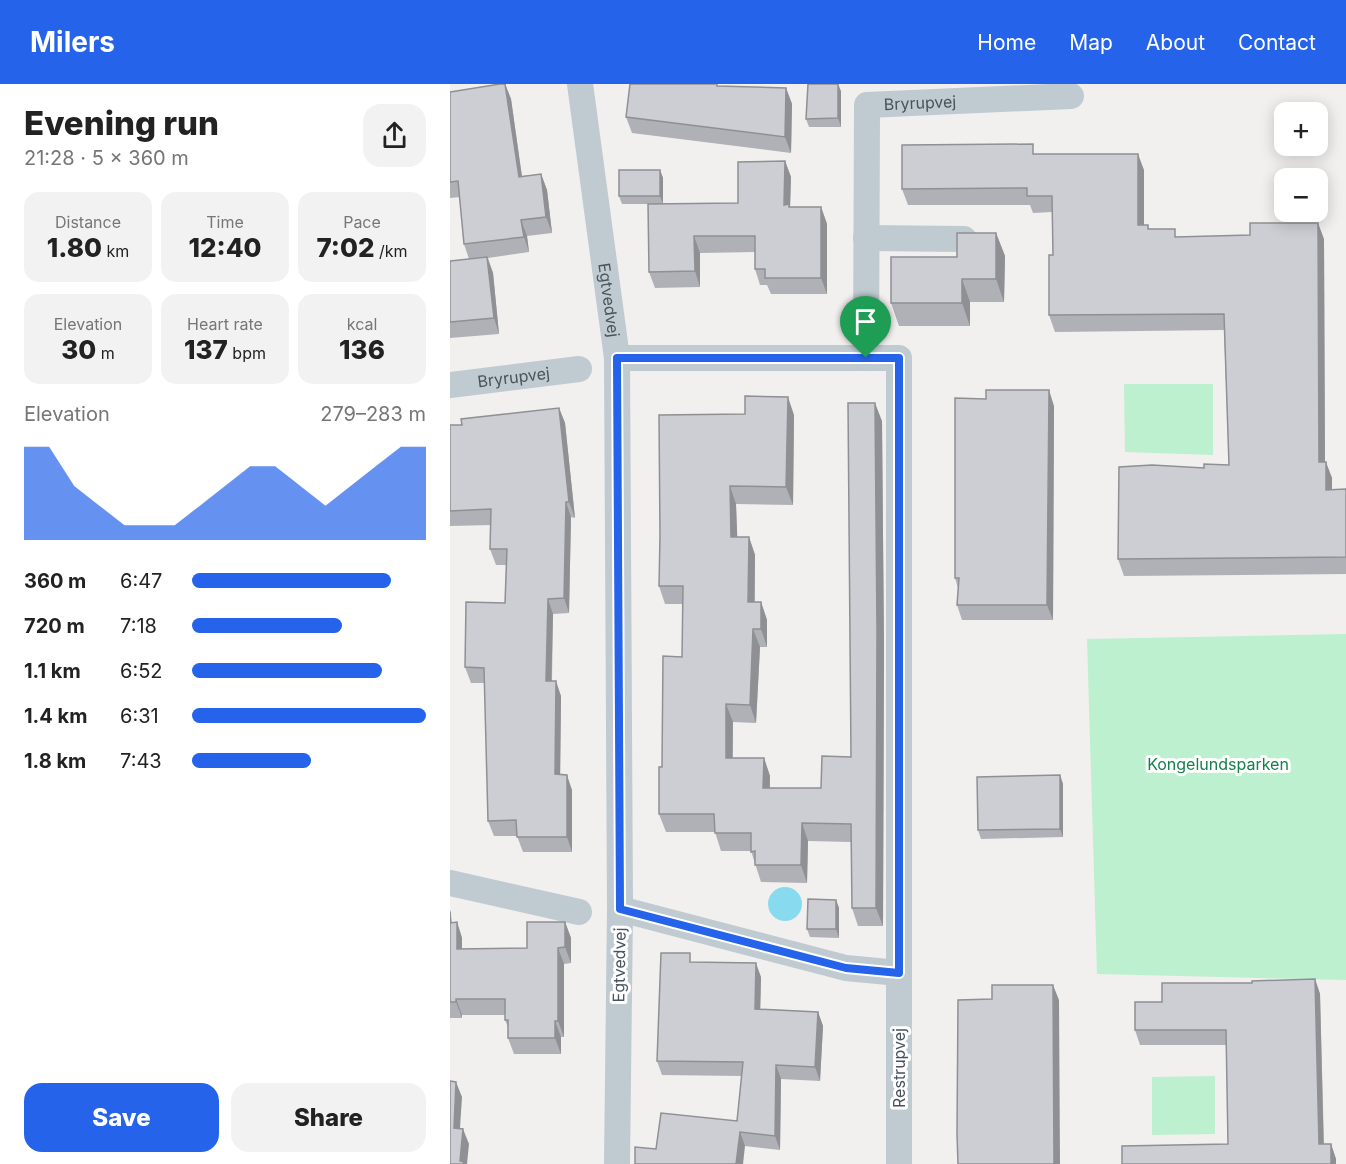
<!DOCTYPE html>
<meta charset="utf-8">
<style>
:root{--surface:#fff;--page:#f2f2f2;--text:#222;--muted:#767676;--accent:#2563eb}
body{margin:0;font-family:Inter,sans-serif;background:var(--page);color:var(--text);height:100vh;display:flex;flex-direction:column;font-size:22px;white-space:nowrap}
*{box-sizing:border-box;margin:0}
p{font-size:20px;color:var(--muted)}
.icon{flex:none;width:33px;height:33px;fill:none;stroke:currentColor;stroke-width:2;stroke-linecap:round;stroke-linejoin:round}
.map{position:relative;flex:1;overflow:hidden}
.panel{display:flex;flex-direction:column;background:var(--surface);width:450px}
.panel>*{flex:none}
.fabs{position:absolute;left:824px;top:18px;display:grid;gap:12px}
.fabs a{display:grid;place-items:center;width:54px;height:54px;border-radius:12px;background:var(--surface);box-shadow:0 3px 15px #0003;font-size:30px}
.pin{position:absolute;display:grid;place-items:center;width:51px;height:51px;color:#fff;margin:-62px -26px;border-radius:50% 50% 50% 0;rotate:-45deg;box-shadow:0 0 6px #0007}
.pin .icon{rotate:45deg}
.round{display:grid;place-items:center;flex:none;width:63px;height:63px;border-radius:18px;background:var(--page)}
.head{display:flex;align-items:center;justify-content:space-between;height:102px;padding:0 24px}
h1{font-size:33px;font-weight:800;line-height:45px}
.stats{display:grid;grid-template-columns:repeat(3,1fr);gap:9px;height:102px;padding:6px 24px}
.stats div{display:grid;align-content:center;border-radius:15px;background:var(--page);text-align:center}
.stats b{font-size:26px;font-weight:800}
.stats small{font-size:16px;font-weight:400}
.stats p{font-size:16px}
.chart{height:168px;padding:12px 24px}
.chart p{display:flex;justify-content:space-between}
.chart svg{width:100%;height:108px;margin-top:6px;fill:var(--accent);opacity:.7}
.action{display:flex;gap:12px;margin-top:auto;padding:12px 24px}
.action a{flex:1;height:69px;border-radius:18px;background:var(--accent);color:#fff;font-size:24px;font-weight:800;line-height:69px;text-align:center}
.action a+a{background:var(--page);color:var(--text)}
ul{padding:0 24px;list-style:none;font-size:20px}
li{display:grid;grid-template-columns:96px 72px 1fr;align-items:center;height:45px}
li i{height:15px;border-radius:8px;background:var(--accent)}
header{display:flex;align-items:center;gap:36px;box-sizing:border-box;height:84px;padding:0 30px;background:var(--accent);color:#fff}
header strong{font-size:28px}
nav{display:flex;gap:33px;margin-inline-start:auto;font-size:21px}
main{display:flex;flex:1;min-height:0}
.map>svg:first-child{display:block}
</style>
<header>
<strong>Milers</strong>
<nav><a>Home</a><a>Map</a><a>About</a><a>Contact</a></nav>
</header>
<main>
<section class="panel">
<div class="head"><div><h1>Evening run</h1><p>21:28 · 5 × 360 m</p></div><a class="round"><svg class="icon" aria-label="share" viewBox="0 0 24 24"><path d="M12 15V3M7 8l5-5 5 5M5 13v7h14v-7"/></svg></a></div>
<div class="stats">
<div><p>Distance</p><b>1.80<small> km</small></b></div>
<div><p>Time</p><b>12:40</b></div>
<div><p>Pace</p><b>7:02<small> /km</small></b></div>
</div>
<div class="stats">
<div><p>Elevation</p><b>30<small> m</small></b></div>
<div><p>Heart rate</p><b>137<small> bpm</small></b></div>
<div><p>kcal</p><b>136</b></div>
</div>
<div class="chart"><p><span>Elevation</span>279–283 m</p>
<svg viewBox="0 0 160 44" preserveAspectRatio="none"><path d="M0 44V6L10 6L20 22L30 30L40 38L50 38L60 38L70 30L80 22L90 14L100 14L110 22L120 30L130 22L140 14L150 6L160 6V44z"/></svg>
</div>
<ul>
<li><b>360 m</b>6:47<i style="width:85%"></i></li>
<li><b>720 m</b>7:18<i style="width:64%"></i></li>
<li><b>1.1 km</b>6:52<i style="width:81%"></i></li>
<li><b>1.4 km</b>6:31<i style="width:100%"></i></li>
<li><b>1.8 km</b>7:43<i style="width:51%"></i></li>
</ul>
<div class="action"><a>Save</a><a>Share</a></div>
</section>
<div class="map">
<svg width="896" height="1080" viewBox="0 0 896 1080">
<rect width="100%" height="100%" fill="#f2efef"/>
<g fill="#bcf0cf">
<polygon points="674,300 763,300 763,371 675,368"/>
<polygon points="896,550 896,896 647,890 637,555"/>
<polygon points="765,992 765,1050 702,1051 702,993"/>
</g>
<circle fill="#88dbee" cx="335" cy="820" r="17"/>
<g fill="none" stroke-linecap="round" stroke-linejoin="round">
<g stroke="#bfcad1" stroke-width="26">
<path id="s1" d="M130 0 167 274 170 825 167 1080"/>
<polyline points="416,154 514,155"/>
<polyline points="167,274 449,274 449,889 396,884 170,825"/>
<path id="s2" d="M416 274 417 21 621 12"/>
<path id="s3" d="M0 301 129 285"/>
<polyline points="0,799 129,828"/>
<polyline points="449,1080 449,889"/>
</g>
</g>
<g fill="#afb1b6">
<polygon points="55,0 61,15 72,92 91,90 97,106 102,149 77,152 79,168 38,174 43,189 49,250 0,254 0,177 19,175 14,160 10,113 0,114 0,8"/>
<polygon points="270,3 336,4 342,20 341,69 182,49 176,33"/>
<polygon points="391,7 391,43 359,43 356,35"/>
<polygon points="587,70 694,86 694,141 698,141 699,145 728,153 874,155 875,378 882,394 882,406 896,405 896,490 674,492 668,475 754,384 779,381 774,246 605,248 599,231 603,171 602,128 583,129 580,121 458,121 452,105"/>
<polygon points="335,77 341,93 340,123 371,123 377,140 377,210 321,210 317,201 310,201 305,185 305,168 250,169 250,203 205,204 199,188 198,120 172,120 169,112 210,86 213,94 213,120 288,119"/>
<polygon points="546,149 555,172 554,218 520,218 520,242 449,242 441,219 507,173"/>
<polygon points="604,322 603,536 512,536 507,521 508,504 505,494"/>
<polygon points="109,324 115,339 125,434 121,433 119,529 103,530 102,597 111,612 110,690 122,706 122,768 73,768 67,752 44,752 38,737 35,599 21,599 15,583 55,519 56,481 46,481 40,465 41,441 0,442 0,341 12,341"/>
<polygon points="344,331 343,421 286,420 287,453 299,453 305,471 305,518 311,518 317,536 317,563 310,563 306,639 283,638 283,674 314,674 320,692 320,704 371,704 401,673 432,337 434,564 433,842 408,842 402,824 401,758 358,757 357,799 311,798 301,767 271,767 265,748 216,748 209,730 212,683 232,573 233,520 215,520 209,502 210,452"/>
<polygon points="610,691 613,700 613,753 531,755 528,746"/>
<polygon points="386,816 389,824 389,854 360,853 357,845"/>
<polygon points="0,826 2,839 7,838 12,854 12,865 77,864 115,838 121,854 121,879 114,880 114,953 111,953 111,970 64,970 58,954 58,943 55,936 55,931 12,931 12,934 0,934"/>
<polygon points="243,878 311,893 310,925 368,928 373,942 370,997 331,995 330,1066 295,1062 206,1065 287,1037 292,992 212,991 207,977"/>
<polygon points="865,895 870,910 874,1060 881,1060 886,1075 886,1080 672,1080 778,1060 776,961 690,961 685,946 712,918 802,899"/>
</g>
<g fill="#8f9094">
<polygon points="55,0 61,15 74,108 69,93"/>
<polygon points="388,0 391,7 391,43 388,34"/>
<polygon points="336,4 342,20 341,69 335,53"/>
<polygon points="688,70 694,86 694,158 688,141"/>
<polygon points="335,77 341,93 340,124 334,121"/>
<polygon points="210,86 213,94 213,120 210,112"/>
<polygon points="91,90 97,106 102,149 96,133"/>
<polygon points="371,123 377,140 377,210 371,194"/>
<polygon points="71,136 77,152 79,168 74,153"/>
<polygon points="868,139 874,155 875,395 869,378"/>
<polygon points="546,149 555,172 554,218 546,195"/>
<polygon points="244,152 250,169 250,203 245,187"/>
<polygon points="37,173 43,189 49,250 44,234"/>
<polygon points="512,195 520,218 520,242 512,219"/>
<polygon points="599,306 604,322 603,536 597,521"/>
<polygon points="338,313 344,331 343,421 336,403"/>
<polygon points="425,319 432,337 434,564 433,842 426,824"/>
<polygon points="109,324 115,339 125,434 119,418"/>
<polygon points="876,378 882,394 882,422 876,406"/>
<polygon points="280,402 286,420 288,471 281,453"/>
<polygon points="116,418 121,433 119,529 114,514"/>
<polygon points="299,453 305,471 304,536 298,518"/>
<polygon points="98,515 103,530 101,612 96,597"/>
<polygon points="311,518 317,536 317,563 311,545"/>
<polygon points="303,545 310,563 306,639 300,621"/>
<polygon points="106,597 111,612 110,706 105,690"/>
<polygon points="276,620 283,638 282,692 276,674"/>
<polygon points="314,674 320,692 319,722 313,704"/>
<polygon points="117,691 122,706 122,768 117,753"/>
<polygon points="610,691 613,700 613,753 610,745"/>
<polygon points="352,739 358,757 357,799 351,781"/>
<polygon points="386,816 389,824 389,854 386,845"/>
<polygon points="0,826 1,829 2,855 0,848"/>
<polygon points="7,838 12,854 12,881 7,865"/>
<polygon points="115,838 121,854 121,879 115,863"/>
<polygon points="108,864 114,880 114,953 108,937"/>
<polygon points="306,879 311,893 310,938 305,925"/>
<polygon points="865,895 870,910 874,1076 869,1060"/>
<polygon points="603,901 609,916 610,1080 604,1080"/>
<polygon points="6,915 12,931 12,934 6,918"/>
<polygon points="368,928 373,942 370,997 365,983"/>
<polygon points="105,937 111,953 111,970 105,954"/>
<polygon points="326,981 331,995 330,1066 325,1052"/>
<polygon points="6,998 12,1013 9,1059 4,1044"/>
<polygon points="13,1045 19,1060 17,1080 11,1080 10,1077"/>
<polygon points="290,1048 295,1062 293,1080 286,1080"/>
<polygon points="881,1060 886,1075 886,1080 881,1080"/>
</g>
<g fill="#ccced4" stroke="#8f9094" stroke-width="1.5">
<polygon points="50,0 55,0 69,93 91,90 96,133 71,136 74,153 14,160 8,97 0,98 0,8"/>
<polygon points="180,0 267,0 267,2 336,4 335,53 176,33"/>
<polygon points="358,0 388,0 388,34 356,35"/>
<polygon points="583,60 583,70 688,70 688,141 698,141 698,145 725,145 725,153 800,151 800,139 868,139 869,378 876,378 876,406 896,405 896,473 668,475 669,383 702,381 754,384 754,380 779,381 774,230 599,231 599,171 603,171 602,112 577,112 577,104 452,105 452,61"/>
<polygon points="335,77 334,121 339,120 339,123 371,123 371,194 315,194 315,185 305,185 305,152 244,152 245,187 199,188 198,120 288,119 288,78"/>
<rect x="169" y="86" width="41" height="26"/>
<polygon points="507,149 546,149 546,195 512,195 512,219 441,219 441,173 507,173"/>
<polygon points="37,173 44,234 0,238 0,177"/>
<polygon points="536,306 599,306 597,521 507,521 509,494 505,494 505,314 536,315"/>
<polygon points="295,312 338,313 336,403 280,402 281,453 299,453 298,518 311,518 311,545 303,545 300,621 276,620 276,674 314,674 313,704 371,704 372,672 401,673 398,319 425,319 427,546 426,824 402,824 401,740 352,739 351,781 305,781 305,767 301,768 301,749 265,749 264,730 209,730 209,683 212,683 213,572 232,573 233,502 209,502 210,452 209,331 295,330"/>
<polygon points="109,324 119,418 116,418 114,514 98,515 96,597 106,597 105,690 117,691 117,753 67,753 66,736 38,737 34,584 15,583 16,518 55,519 57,465 40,465 41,425 0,427 0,341 12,341 11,335"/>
<polygon points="610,691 610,745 528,746 527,693"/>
<polygon points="358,815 386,816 386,845 357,845"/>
<polygon points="7,838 7,865 77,864 77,838 115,838 115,863 108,864 108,937 105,937 105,954 58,954 58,936 55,936 55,915 6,915 6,918 0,918 0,839"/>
<polygon points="211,869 240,869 240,878 306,879 305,925 368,928 365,983 326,981 325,1052 290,1048 286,1080 185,1080 185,1063 206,1065 211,1029 287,1037 293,978 207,977"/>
<polygon points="865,895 869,1060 881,1060 881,1080 672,1080 672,1062 778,1060 776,946 685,946 685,918 712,918 712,899 802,899 802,897"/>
<polygon points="542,901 603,901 604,1080 508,1080 507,1050 508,916 542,915"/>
<polygon points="0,997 6,998 4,1044 13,1045 10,1077 14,1078 13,1080 0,1080"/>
</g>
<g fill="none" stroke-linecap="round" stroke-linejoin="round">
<g stroke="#fff" stroke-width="12">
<polygon id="route" points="167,274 449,274 449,889 396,884 170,825"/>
</g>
<use href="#route" stroke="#2563eb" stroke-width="8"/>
</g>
<g text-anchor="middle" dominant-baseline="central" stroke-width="6" stroke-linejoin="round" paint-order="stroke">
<g font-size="16" fill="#47535d" stroke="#fff">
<text stroke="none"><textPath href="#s2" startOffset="306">Bryrupvej</textPath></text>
<text stroke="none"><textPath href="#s1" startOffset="218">Egtvedvej</textPath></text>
<text stroke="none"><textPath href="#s3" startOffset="64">Bryrupvej</textPath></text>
<text transform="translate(169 881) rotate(-89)">Egtvedvej</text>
<text transform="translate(449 984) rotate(-90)">Restrupvej</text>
</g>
<g font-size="16" fill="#158149" stroke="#fff">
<text x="768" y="680">Kongelundsparken</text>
</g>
</g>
</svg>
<div class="fabs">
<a>+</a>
<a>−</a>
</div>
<div class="pin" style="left:416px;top:274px;background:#1e9e55"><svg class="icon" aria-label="arrive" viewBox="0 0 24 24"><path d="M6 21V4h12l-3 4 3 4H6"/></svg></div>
</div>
</main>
